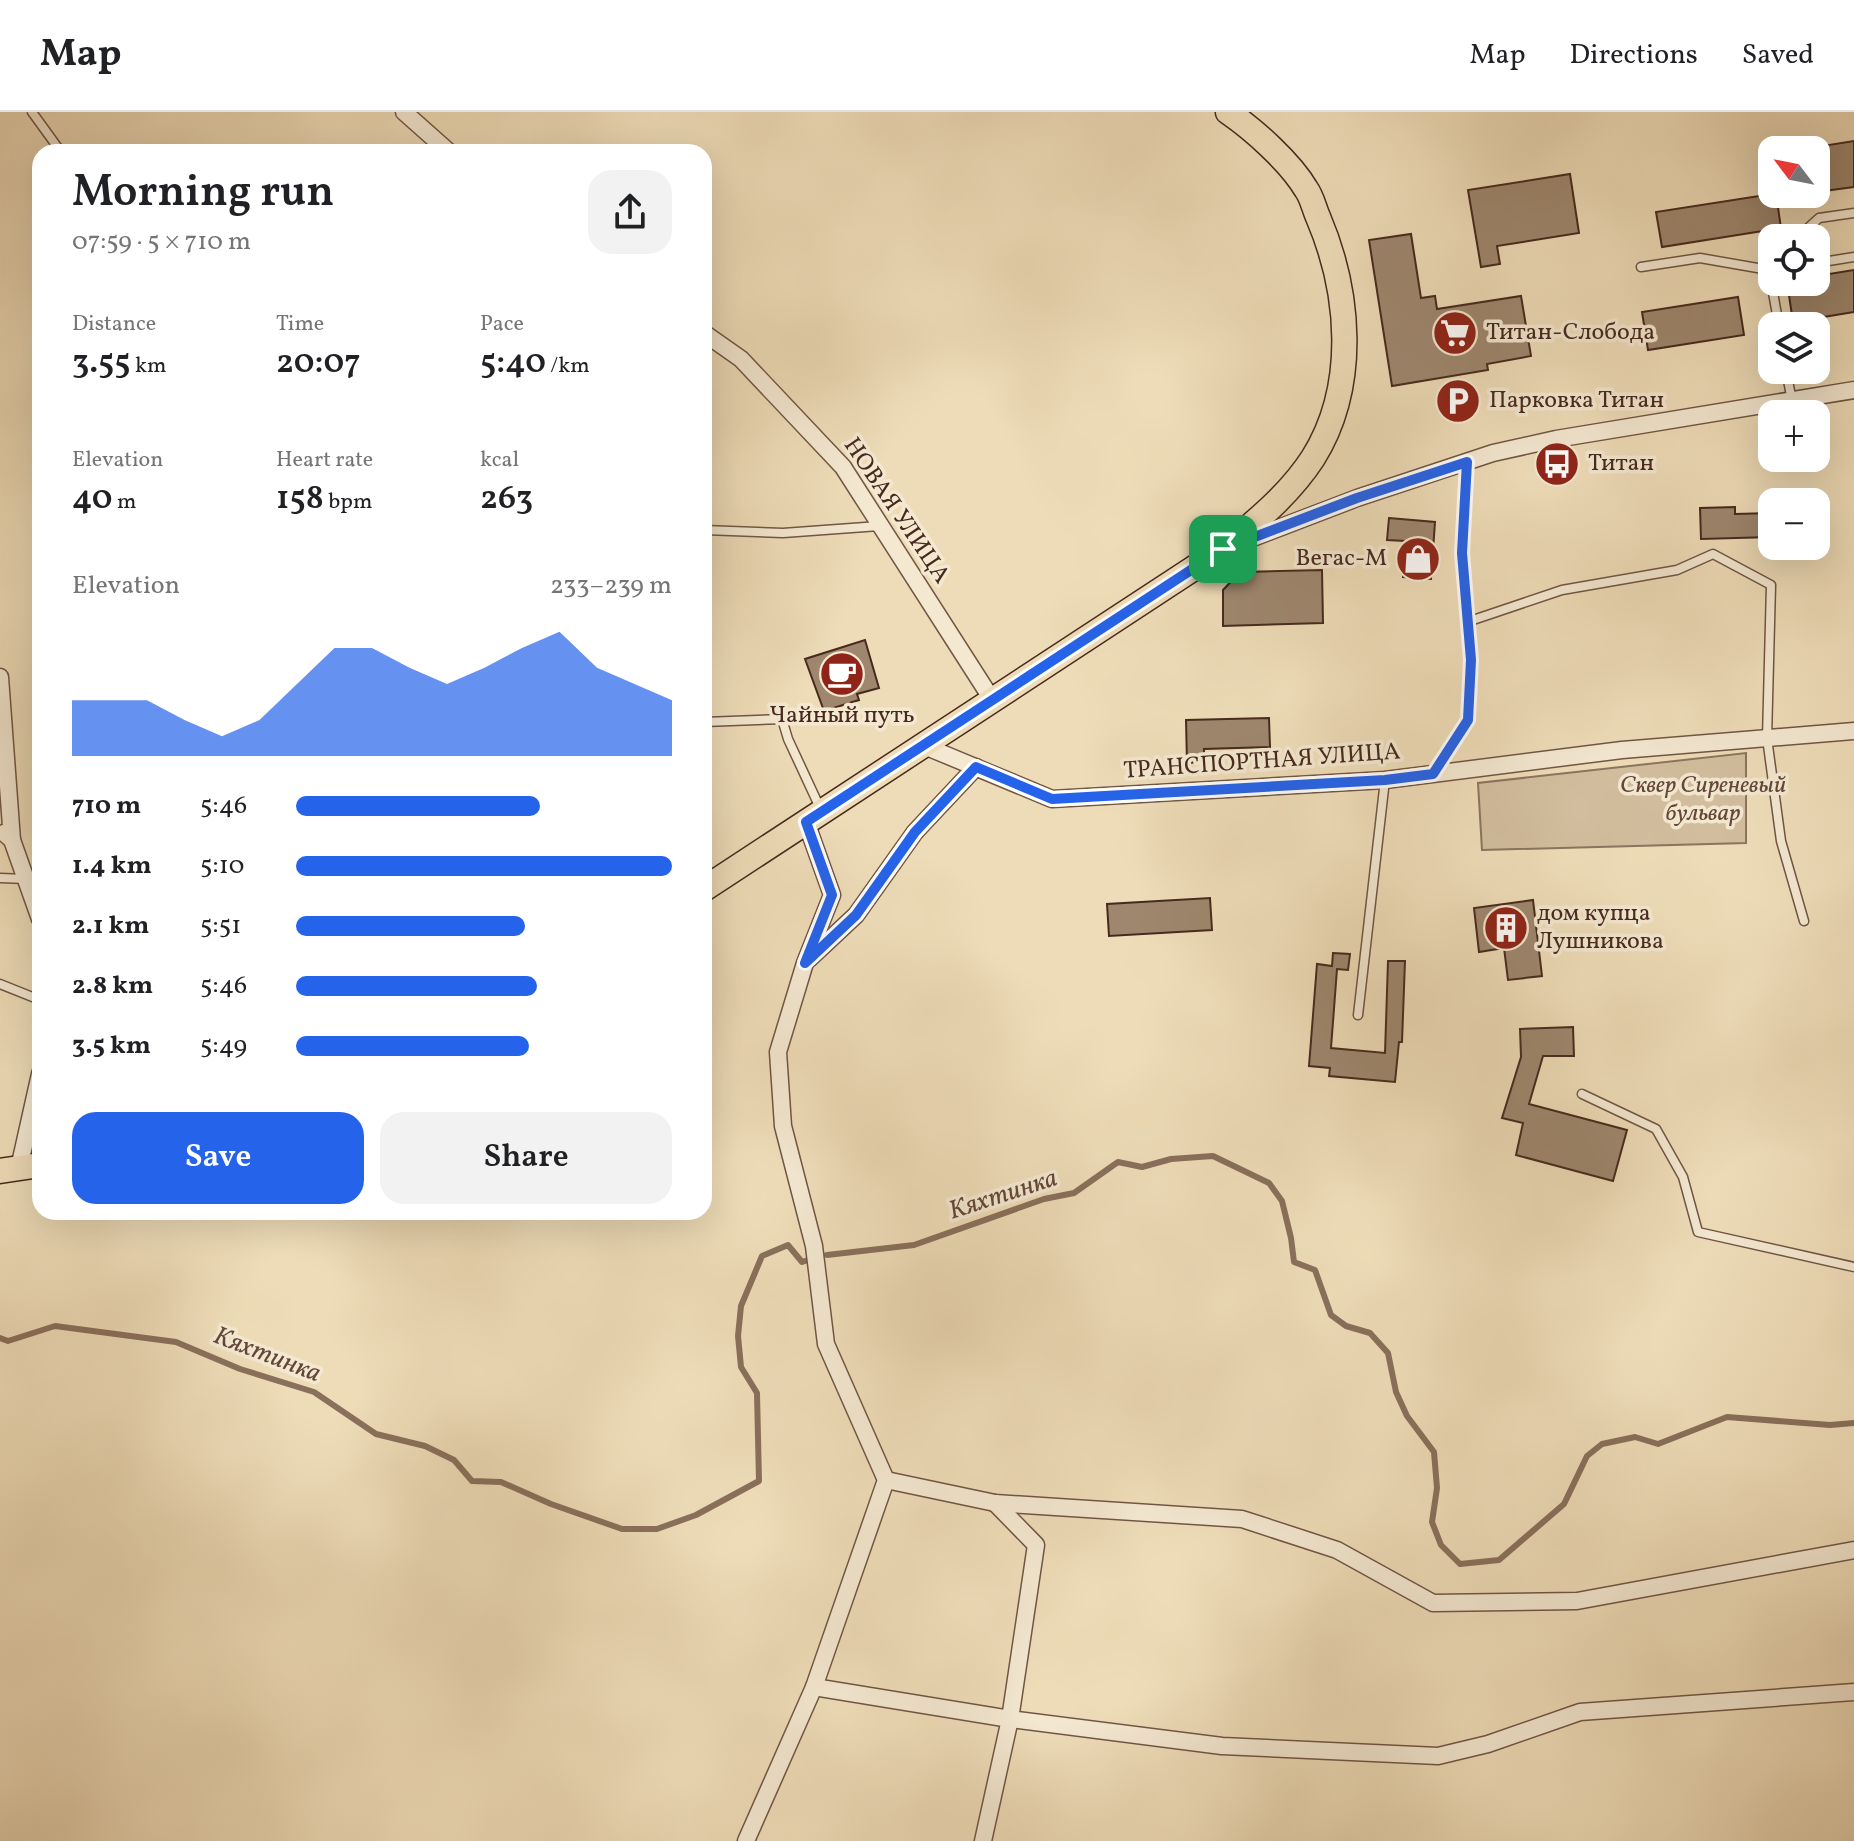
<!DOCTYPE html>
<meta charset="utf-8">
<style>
:root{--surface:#fff;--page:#f2f2f2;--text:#202124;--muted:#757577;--line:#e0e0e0;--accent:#2563eb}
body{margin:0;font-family:Vollkorn,serif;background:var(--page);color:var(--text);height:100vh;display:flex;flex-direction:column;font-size:30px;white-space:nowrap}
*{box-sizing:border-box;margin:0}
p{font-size:26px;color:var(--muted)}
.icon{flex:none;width:44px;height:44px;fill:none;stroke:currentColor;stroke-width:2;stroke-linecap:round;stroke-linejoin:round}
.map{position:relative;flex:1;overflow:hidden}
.panel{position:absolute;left:32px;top:32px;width:680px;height:1076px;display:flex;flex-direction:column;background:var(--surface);border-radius:24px;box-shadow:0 8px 32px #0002}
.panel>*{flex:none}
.needle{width:52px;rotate:302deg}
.buttons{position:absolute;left:1758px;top:24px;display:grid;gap:16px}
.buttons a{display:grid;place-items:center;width:72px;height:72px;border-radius:16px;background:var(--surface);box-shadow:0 8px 32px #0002;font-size:40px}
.pin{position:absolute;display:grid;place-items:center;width:68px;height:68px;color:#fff;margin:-34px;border-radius:16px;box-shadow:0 4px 12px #0006}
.round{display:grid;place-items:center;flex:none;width:84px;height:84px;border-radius:24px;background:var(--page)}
.headline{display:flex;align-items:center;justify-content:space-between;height:136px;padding:0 40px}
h1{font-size:44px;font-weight:600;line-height:60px}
.stats{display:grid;grid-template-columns:repeat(3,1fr);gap:12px;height:136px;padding:8px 40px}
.stats div{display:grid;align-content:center}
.stats b{font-size:34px;font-weight:600}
.stats small{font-size:22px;font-weight:400}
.stats p{font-size:22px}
.chart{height:224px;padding:16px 40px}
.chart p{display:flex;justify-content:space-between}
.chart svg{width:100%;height:144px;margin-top:8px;fill:var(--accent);opacity:.7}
.action{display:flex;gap:16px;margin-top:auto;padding:16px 40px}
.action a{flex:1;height:92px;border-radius:24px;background:var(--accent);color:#fff;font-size:32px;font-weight:600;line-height:92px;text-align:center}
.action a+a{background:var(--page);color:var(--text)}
ul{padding:0 40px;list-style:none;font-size:26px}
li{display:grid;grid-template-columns:128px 96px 1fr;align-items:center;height:60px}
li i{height:20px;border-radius:10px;background:var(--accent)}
header{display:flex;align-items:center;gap:48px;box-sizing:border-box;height:112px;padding:0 40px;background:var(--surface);border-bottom:2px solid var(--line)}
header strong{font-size:38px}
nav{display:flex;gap:44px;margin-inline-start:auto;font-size:28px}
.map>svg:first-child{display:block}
</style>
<header>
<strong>Map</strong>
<nav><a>Map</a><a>Directions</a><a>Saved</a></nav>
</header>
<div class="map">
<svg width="1854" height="1729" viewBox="0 0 1854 1729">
<rect width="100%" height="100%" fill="#eedcb8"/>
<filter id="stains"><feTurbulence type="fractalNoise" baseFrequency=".0025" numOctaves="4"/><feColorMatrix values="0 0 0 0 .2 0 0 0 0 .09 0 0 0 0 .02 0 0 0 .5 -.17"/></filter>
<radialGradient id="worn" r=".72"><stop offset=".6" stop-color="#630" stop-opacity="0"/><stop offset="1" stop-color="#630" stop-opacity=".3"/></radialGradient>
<polygon fill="#d2be9e" stroke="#8c745e" stroke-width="2" points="1746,641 1746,731 1482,738 1478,671"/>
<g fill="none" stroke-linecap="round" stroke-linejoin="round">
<g stroke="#89705b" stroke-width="6">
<polyline points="827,1143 914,1133 1044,1087 1074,1081 1118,1050 1142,1055 1171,1047 1213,1044 1269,1071 1282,1089 1291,1126 1294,1150 1315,1158 1331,1203 1346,1214 1370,1221 1388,1241 1396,1280 1407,1304 1434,1340 1437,1376 1432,1410 1441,1433 1460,1452 1499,1448 1564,1392 1587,1344 1602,1332 1635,1325 1658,1332 1727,1305 1830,1313 1854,1311"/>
<polyline points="0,1226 8,1229 55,1214 176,1230 240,1257 314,1280 376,1322 425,1334 454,1348 472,1369 501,1370 551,1392 622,1417 657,1417 696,1403 759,1369 757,1281 741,1255 738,1224 741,1194 762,1144 788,1133 802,1150 814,1146"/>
</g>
</g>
<g fill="#9e876e" stroke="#472a1e" stroke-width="2">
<polygon points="1854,29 1854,75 1816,80 1816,35"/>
<polygon points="1570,62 1579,121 1497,134 1500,152 1481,155 1468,78"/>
<polygon points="1772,82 1776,82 1781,116 1662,135 1656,100"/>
<polygon points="1411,122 1421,186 1435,184 1437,197 1521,184 1531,244 1487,252 1488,258 1392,274 1369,128"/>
<polygon points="1854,158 1854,200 1793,210 1787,170 1816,170 1816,164"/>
<polygon points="1738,185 1744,223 1648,238 1642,200"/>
<polygon points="1735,395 1735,402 1772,401 1772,425 1701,427 1700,396"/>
<polygon points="1389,406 1435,410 1431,467 1403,465 1405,429 1387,428"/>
<polygon points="1322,458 1323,511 1223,514 1223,478 1240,460"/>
<polygon points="865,528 879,576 857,582 859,588 824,599 805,547"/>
<polygon points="1269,606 1270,635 1204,637 1204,650 1187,651 1186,608"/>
<polygon points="1210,786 1212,818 1109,824 1107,792"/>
<polygon points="1533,788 1542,864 1508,868 1504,836 1479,840 1474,796"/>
<polygon points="1333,841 1350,842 1348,858 1337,857 1331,936 1385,941 1388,849 1405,849 1402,930 1399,930 1395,970 1329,964 1330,956 1309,954 1317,852 1332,854"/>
<polygon points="1573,915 1574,944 1543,944 1529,992 1627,1018 1613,1069 1516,1043 1523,1011 1502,1006 1521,945 1520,917"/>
</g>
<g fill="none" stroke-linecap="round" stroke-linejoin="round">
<g stroke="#715644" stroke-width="11">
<g id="service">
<polyline points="32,0 61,40"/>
<polyline points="1797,126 1819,106 1854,101"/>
<polyline points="1816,151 1854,145"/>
<polyline points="1641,155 1700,146 1769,158 1772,155"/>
<polyline points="1771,158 1769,158 1779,214"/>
<polyline points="1786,258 1792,289"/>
<polyline points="704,418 783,421 879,414"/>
<polyline points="1467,510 1562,478 1677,458 1713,442 1771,473 1767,626 1781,729 1804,809"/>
<polyline points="704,610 782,607 788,627 821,698"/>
<polyline points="1433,662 1468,608 1471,548 1462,441 1467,351"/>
<polyline points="0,766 26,767"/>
<polyline points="0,872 40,888"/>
<polyline points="1358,903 1385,668"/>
<polyline points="1582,982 1656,1017 1683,1065 1698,1120 1854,1155"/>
</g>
</g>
<g stroke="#715644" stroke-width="19">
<g id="minor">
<polyline points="404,0 449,40"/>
<polyline points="704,221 741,247 843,355 993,589"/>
<polyline points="1237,432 1357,386 1493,341 1556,327 1854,278"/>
<polyline points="0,565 12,728"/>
<polyline points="922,633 1052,687 1385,668 1622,638 1854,619"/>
<polyline points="4,721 12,728 40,807"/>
<polyline points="809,847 856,803 915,720 976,655"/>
<polyline points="19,1056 40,962"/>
<polyline points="886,1368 995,1391 1242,1407 1337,1438 1433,1491 1577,1489 1854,1438"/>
<polyline points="814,1575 1010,1607 1222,1634 1438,1644 1488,1632 1580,1600 1854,1580"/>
<polyline points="746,1729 814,1575 886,1368 826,1232 814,1134 783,1014 778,940 805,851 832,783 806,710"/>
<polyline points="983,1729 1010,1607 1036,1433 995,1391"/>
</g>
</g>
<g stroke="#472a1e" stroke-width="27">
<g id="primary">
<path d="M704 777 1223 437C1256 409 1289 383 1313 346 1358 274 1350 180 1318 105 1314 96 1312 85 1306 77 1290 50 1254 18 1228 0"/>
<polyline points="0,1059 40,1053"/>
</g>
</g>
<use href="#service" stroke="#f4e8d1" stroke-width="8"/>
<use href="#minor" stroke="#f4e8d1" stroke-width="16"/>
<use href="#primary" stroke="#eedcb8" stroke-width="24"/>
</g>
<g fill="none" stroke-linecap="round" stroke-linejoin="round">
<g stroke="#fff" stroke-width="16">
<polygon id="route" points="1467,350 1462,441 1471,548 1468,608 1433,662 1385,668 1052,687 976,655 915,720 856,803 805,851 832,783 806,710 1223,437 1357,386"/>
</g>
<use href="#route" stroke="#2563eb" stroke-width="10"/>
</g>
<defs>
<g id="supermarket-disc" transform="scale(2.3)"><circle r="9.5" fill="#8f2418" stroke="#f4e8d1"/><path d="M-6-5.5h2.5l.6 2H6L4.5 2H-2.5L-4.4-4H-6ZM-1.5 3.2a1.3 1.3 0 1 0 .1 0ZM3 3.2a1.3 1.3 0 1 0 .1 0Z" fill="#fff"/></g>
<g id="parking-disc" transform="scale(2.3)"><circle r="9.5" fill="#8f2418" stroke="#f4e8d1"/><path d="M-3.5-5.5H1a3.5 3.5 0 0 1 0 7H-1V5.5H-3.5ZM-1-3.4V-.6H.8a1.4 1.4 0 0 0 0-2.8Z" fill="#fff"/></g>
<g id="bus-disc" transform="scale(2.3)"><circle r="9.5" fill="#8f2418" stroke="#f4e8d1"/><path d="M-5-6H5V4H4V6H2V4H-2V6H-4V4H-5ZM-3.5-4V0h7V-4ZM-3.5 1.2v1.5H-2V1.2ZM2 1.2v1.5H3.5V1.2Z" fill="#fff"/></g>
<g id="shop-disc" transform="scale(2.3)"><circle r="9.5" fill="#8f2418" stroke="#f4e8d1"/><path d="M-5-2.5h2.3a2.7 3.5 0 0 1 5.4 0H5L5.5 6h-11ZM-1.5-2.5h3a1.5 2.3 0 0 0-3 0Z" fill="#fff"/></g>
<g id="cafe-disc" transform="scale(2.3)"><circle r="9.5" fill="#8f2418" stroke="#f4e8d1"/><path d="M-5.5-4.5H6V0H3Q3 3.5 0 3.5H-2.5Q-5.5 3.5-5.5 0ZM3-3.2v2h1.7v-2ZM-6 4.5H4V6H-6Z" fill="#fff"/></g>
<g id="building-disc" transform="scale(2.3)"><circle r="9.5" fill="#8f2418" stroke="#f4e8d1"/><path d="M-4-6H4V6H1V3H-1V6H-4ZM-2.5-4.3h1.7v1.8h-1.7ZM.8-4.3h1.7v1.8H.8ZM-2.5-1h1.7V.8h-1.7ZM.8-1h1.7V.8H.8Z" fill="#fff"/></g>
</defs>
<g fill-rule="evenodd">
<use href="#supermarket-disc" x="1455" y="221"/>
<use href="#parking-disc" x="1458" y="289"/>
<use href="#bus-disc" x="1557" y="352"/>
<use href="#shop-disc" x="1418" y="447"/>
<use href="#cafe-disc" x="842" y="562"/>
<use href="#building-disc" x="1506" y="816"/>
</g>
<g text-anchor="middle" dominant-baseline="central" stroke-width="7" stroke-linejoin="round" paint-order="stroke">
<g font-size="24" fill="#472a1e" stroke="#f4e8d1" text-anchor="start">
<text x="1486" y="221">Титан-Слобода</text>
<text x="1489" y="289">Парковка Титан</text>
<text x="1588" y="352">Титан</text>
<text x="1387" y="447" text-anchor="end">Вегас-М</text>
<text x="842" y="604" text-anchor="middle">Чайный путь</text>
<text x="1537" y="802">дом купца<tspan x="1537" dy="28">Лушникова</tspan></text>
</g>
<g font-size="24" fill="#472a1e" stroke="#f4e8d1">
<text transform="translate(896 399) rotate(56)">НОВАЯ УЛИЦА</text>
<text transform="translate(1262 650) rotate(-4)">ТРАНСПОРТНАЯ УЛИЦА</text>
</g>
<g font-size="24" font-style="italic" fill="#634838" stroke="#f4e8d1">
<text x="1703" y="674">Сквер Сиреневый<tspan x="1703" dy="28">бульвар</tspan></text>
</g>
<g font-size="26" font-style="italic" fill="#624738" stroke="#f4e8d1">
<text transform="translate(1003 1083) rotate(-18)">Кяхтинка</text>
<text transform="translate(267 1243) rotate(21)">Кяхтинка</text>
</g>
</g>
<rect width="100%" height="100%" filter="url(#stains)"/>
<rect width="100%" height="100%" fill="url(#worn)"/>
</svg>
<div class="buttons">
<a><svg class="needle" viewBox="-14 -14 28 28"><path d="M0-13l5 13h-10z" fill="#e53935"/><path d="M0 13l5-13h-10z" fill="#757577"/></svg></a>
<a><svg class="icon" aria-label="locate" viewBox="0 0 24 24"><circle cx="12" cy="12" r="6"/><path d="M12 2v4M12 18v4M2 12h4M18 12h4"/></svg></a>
<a><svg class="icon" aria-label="layers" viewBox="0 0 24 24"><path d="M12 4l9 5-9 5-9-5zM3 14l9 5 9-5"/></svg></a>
<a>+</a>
<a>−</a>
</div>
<div class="pin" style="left:1223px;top:437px;background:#1e9e55"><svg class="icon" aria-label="arrive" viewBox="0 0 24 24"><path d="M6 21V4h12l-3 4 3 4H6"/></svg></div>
<section class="panel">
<div class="headline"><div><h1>Morning run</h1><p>07:59 · 5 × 710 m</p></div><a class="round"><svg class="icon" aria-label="share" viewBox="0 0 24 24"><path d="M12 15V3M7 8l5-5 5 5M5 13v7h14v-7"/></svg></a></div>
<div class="stats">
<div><p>Distance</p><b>3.55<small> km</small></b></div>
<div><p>Time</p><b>20:07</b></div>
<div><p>Pace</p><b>5:40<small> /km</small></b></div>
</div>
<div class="stats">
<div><p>Elevation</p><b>40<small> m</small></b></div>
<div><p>Heart rate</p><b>158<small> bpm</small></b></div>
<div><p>kcal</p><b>263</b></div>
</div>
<div class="chart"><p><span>Elevation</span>233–239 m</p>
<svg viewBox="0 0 160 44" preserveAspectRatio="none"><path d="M0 44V27L10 27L20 27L30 33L40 38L50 33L60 22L70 11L80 11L90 17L100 22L110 17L120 11L130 6L140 17L150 22L160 27V44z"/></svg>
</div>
<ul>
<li><b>710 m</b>5:46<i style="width:65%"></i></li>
<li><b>1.4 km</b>5:10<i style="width:100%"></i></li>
<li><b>2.1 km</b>5:51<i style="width:61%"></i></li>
<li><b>2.8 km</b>5:46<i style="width:64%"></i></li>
<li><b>3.5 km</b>5:49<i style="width:62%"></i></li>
</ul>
<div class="action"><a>Save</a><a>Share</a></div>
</section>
</div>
